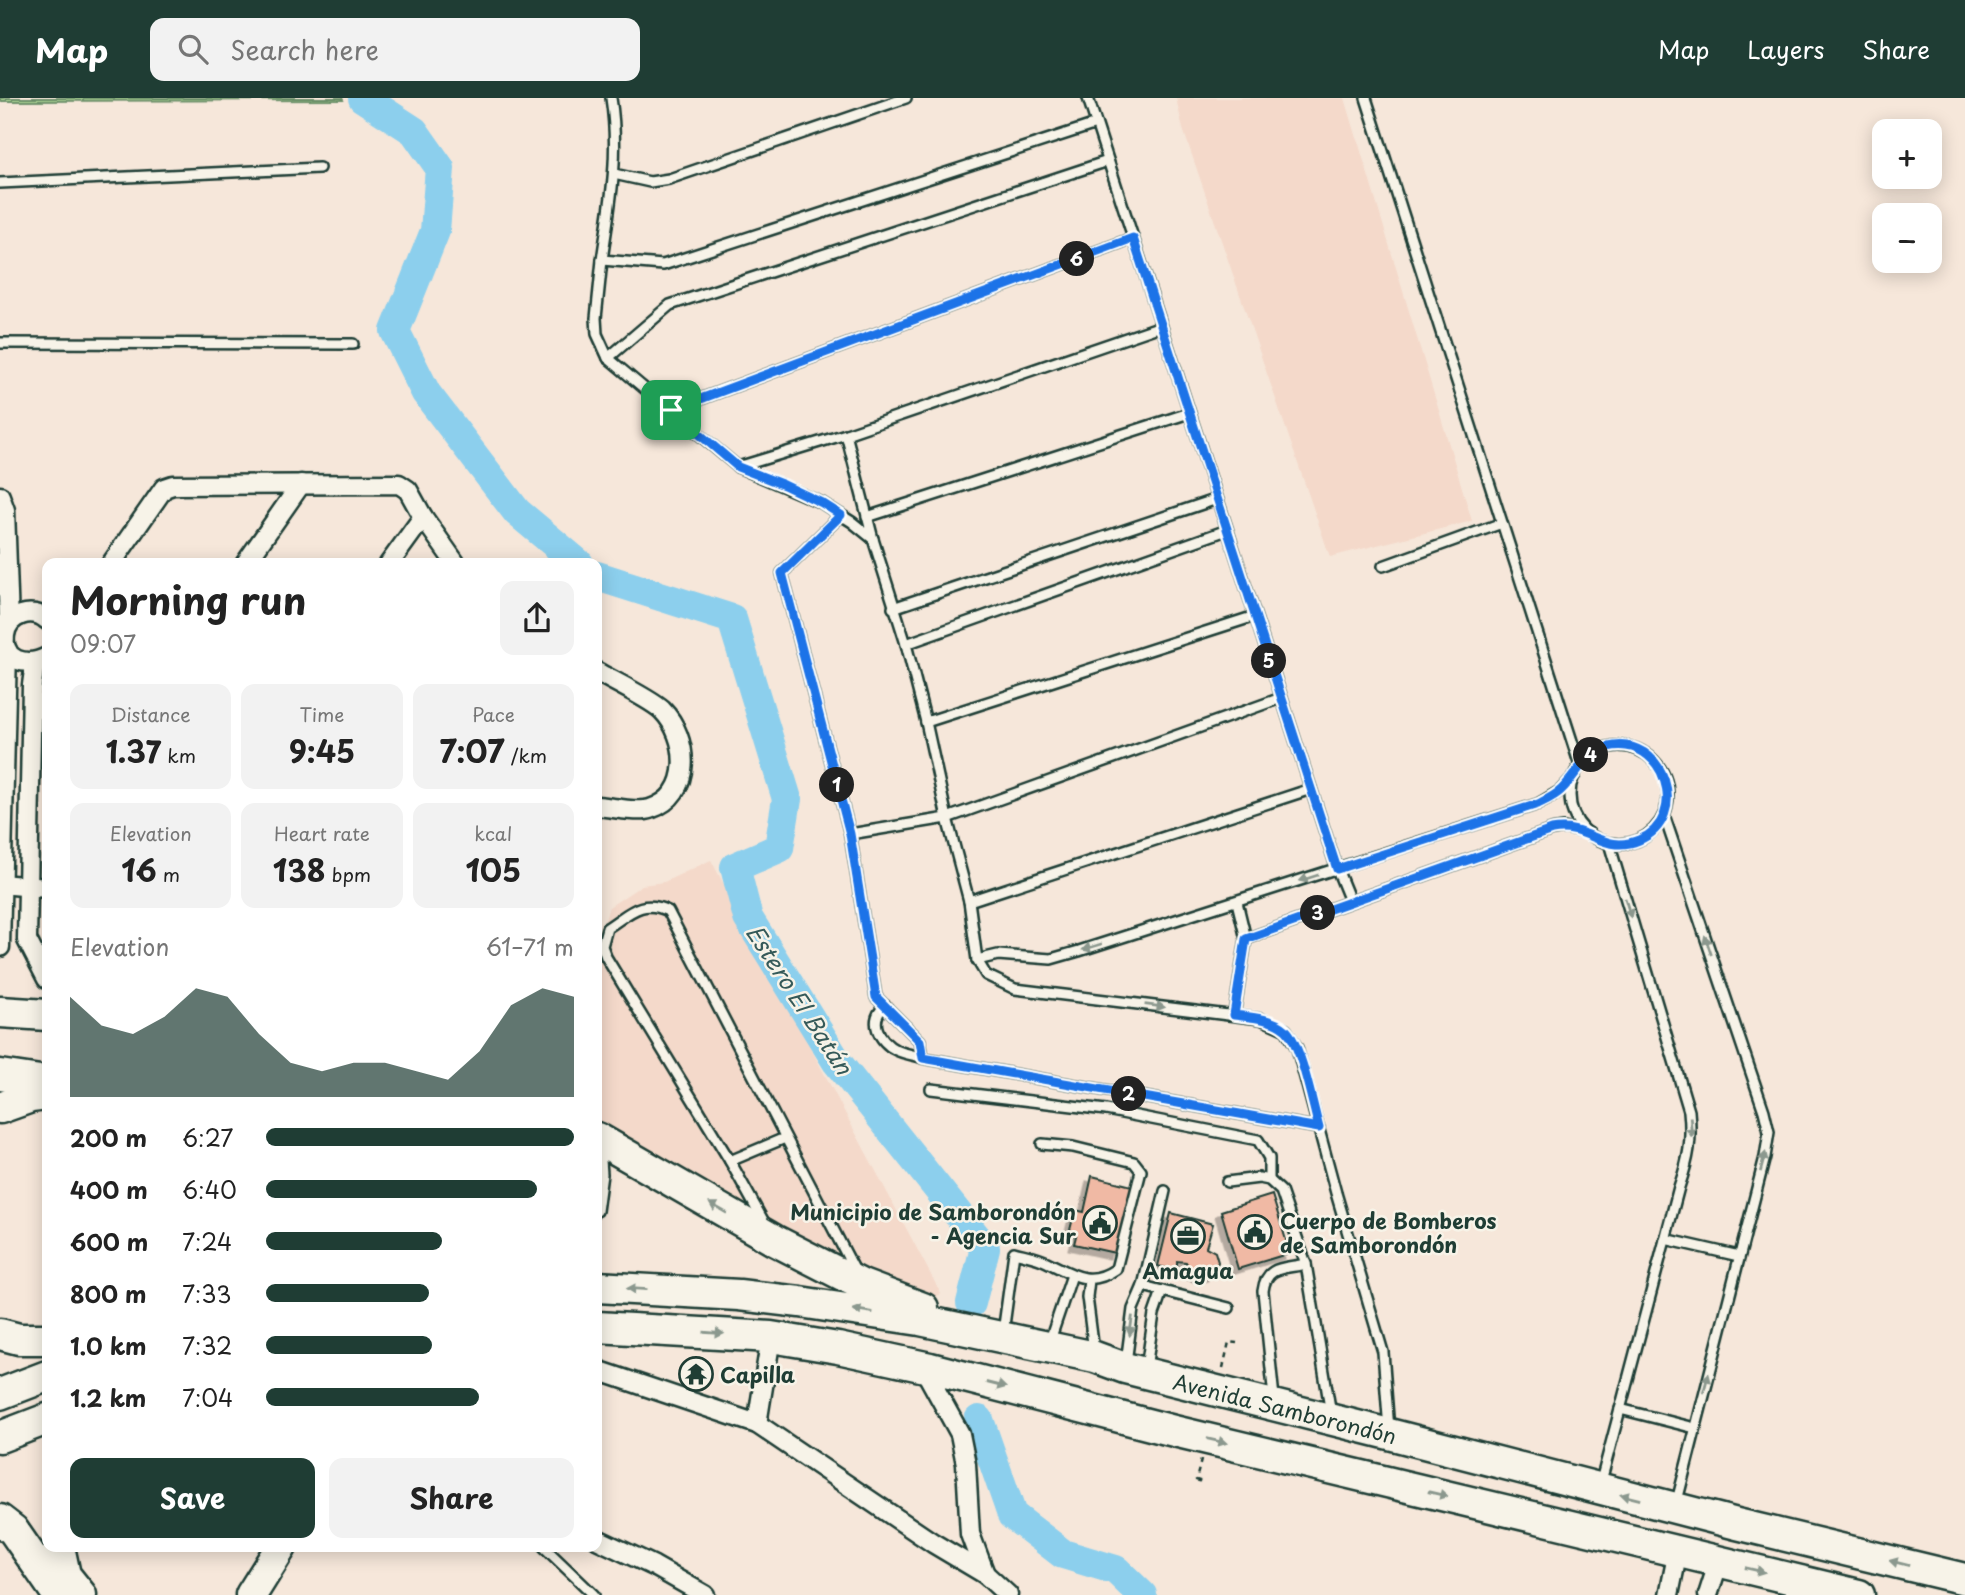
<!DOCTYPE html>
<meta charset="utf-8">
<style>
:root{--surface:#fff;--page:#f2f2f2;--text:#222;--muted:#767676;--accent:#1f3d34}
body{margin:0;font-family:"Playpen Sans",sans-serif;background:var(--page);color:var(--text);height:100vh;display:flex;flex-direction:column;font-size:26px;white-space:nowrap}
*{box-sizing:border-box;margin:0}
p{font-size:23px;color:var(--muted)}
.icon{flex:none;width:38px;height:38px;fill:none;stroke:currentColor;stroke-width:2;stroke-linecap:round;stroke-linejoin:round}
.map{position:relative;flex:1;overflow:hidden}
.sheet{position:absolute;left:42px;top:460px;width:560px;height:994px;display:flex;flex-direction:column;background:var(--surface);border-radius:14px;box-shadow:0 4px 18px #0003}
.sheet>*{flex:none}
.fabs{position:absolute;left:1872px;top:21px;display:grid;gap:14px}
.fabs a{display:grid;place-items:center;width:70px;height:70px;border-radius:14px;background:var(--surface);box-shadow:0 4px 18px #0003;font-size:35px}
.pin{position:absolute;display:grid;place-items:center;width:60px;height:60px;color:#fff;margin:-30px;border-radius:14px;box-shadow:0 4px 10px #0006}
.km{position:absolute;width:35px;height:35px;margin:-18px;border-radius:50%;background:#222;color:#fff;font-size:19px;line-height:35px;text-align:center}
.round{display:grid;place-items:center;flex:none;width:74px;height:74px;border-radius:14px;background:var(--page)}
.head{display:flex;align-items:center;justify-content:space-between;height:119px;padding:0 28px}
h1{font-size:38px;font-weight:700;line-height:52px}
.figures{display:grid;grid-template-columns:repeat(3,1fr);gap:10px;height:119px;padding:7px 28px}
.figures div{display:grid;align-content:center;border-radius:14px;background:var(--page);text-align:center}
.figures b{font-size:30px;font-weight:700}
.figures small{font-size:19px;font-weight:400}
.figures p{font-size:19px}
.chart{height:196px;padding:14px 28px}
.chart p{display:flex;justify-content:space-between}
.chart svg{width:100%;height:126px;margin-top:7px;fill:var(--accent);opacity:.7}
.button{display:flex;gap:14px;margin-top:auto;padding:14px 28px}
.button a{flex:1;height:80px;border-radius:14px;background:var(--accent);color:#fff;font-size:28px;font-weight:700;line-height:80px;text-align:center}
.button a+a{background:var(--page);color:var(--text)}
ul{padding:0 28px;list-style:none;font-size:23px}
li{display:grid;grid-template-columns:112px 84px 1fr;align-items:center;height:52px}
li i{height:18px;border-radius:9px;background:var(--accent)}
header{display:flex;align-items:center;gap:42px;box-sizing:border-box;height:98px;padding:0 35px;background:var(--accent);color:#fff}
header strong{font-size:33px}
nav{display:flex;gap:38px;margin-inline-start:auto;font-size:24px}
.search{width:490px;height:63px;background:var(--page);display:flex;align-items:center;gap:18px;box-sizing:border-box;padding:0 24px;border-radius:14px;color:var(--muted);font-size:26px}
.map>svg:first-child{display:block}
</style>
<header>
<strong>Map</strong>
<div class="search"><svg class="icon" aria-label="search" viewBox="0 0 24 24"><circle cx="10" cy="10" r="6"/><path d="M15 15l6 6"/></svg>Search here</div>
<nav><a>Map</a><a>Layers</a><a>Share</a></nav>
</header>
<div class="map">
<svg width="1965" height="1497" viewBox="0 0 1965 1497">
<defs>
<filter id="shadow"><feDropShadow dx="-5.5" dy="5.5" stdDeviation="0" flood-color="#0004"/></filter>
</defs>
<rect width="100%" height="100%" fill="#f6e7da"/>
<filter id="ink" filterUnits="userSpaceOnUse"><feTurbulence type="fractalNoise" baseFrequency=".0143" numOctaves="2"/><feDisplacementMap in="SourceGraphic" scale="14" xChannelSelector="R" yChannelSelector="G"/><feConvolveMatrix kernelMatrix="1 2 1 2 8 2 1 2 1" color-interpolation-filters="sRGB"/></filter>
<g filter="url(#ink)">
<g fill="#f4d9ca">
<polygon points="1176,0 1345,0 1472,423 1330,459 1183,31"/>
<polygon points="711,762 941,1196 929,1202 696,1085 597,1027 597,848 609,809 642,787 664,784"/>
</g>
<polygon fill="#b6de9a" stroke="#6a8e67" stroke-width="2" points="0,0 342,0 343,2 0,3"/>
<g fill="none" stroke-linecap="round" stroke-linejoin="round">
<g stroke="#8ccfed" stroke-width="30">
<polyline points="363,0 414,33 440,70 435,133 395,233 426,295 517,414 579,466"/>
<polyline points="597,478 732,521 787,701 779,750 735,769 748,820 837,964 985,1150 971,1205"/>
<polyline points="979,1322 1012,1417 1063,1456 1116,1472 1142,1497"/>
</g>
</g>
<g fill="#f0b9a4" stroke="#1f3d34" stroke-width="2" filter="url(#shadow)">
<polygon points="1092,1078 1136,1089 1123,1142 1119,1141 1115,1155 1074,1146 1076,1138 1069,1136 1075,1112 1084,1114"/>
<polygon points="1272,1097 1290,1155 1238,1171 1221,1113"/>
<polygon points="1171,1115 1213,1126 1206,1149 1215,1154 1218,1164 1213,1177 1202,1179 1192,1176 1186,1164 1177,1163 1177,1173 1158,1168"/>
</g>
<g fill="none" stroke-linecap="round" stroke-linejoin="round">
<g stroke="#1f3d34" stroke-width="14">
<g id="service">
<path d="M611 0C620 58 610 106 602 162L663 167 1096 26"/>
<polyline points="1088,0 1337,771 1350,803"/>
<polyline points="1366,0 1580,668"/>
<polyline points="614,76 650,84 669,81 906,0"/>
<polyline points="0,85 319,70"/>
<polyline points="602,162 596,220 597,236 608,260 738,369 822,405 852,424 873,441"/>
<polyline points="0,245 353,246"/>
<polyline points="608,260 670,207 1108,63"/>
<polyline points="671,312 1133,140"/>
<polyline points="846,336 873,441 906,546 926,624 947,720 969,803 977,862 986,877 1015,891 1261,921 1286,932 1297,950 1336,1095 1383,1254 1389,1332"/>
<polyline points="738,369 846,336 1161,228"/>
<polyline points="841,417 782,475 850,736 876,899 920,943 923,960 1319,1030"/>
<polyline points="867,419 1189,315"/>
<polyline points="1383,468 1502,425"/>
<polyline points="893,510 1217,401"/>
<polyline points="906,546 1227,432"/>
<polyline points="926,624 1255,518"/>
<circle cx="1619" cy="697" r="49"/>
<polyline points="1664,717 1764,1013 1769,1034 1765,1059 1676,1407"/>
<polyline points="850,736 947,720 1281,600"/>
<polyline points="969,803 1311,691"/>
<polyline points="1246,841 1552,732 1564,730 1589,735"/>
<polyline points="977,862 998,857 1051,861 1079,853 1538,706 1560,693 1575,677"/>
<path d="M886 908C867 920 879 944 896 952 904 956 915 957 923 960"/>
<polyline points="1234,917 1246,841 1237,804"/>
<polyline points="931,991 1106,1012 1258,1042 1269,1060 1269,1082"/>
<polyline points="730,1063 785,1040"/>
<polyline points="1227,1084 1259,1080 1269,1082 1281,1093 1306,1166 1331,1316"/>
<polyline points="597,1113 602,1076 600,1048"/>
<path d="M765 1126 730 1063 606 859 602 848 607 830C629 816 641 800 668 813L855 1173"/>
<polyline points="1665,1141 1739,1158"/>
<polyline points="1089,1182 1087,1199 1094,1253"/>
<polyline points="1143,1188 1229,1210"/>
<path d="M1003 1235 1014 1154C1025 1157 1037 1159 1047 1164 1072 1176 1089 1190 1116 1171L1141 1073 1134 1064 1073 1049 1042 1046"/>
<polyline points="1049,1245 1072,1177"/>
<polyline points="1126,1265 1133,1211 1143,1188 1165,1093"/>
<polyline points="1146,1270 1154,1216 1162,1193"/>
<path d="M1274 1300 1263 1193C1266 1167 1284 1171 1306 1166"/>
<polyline points="1620,1311 1695,1330"/>
<path d="M1600 1387 1679 1089C1689 1060 1692 1043 1689 1013L1609 745"/>
<polyline points="544,1449 594,1497"/>
</g>
</g>
<g stroke="#1f3d34" stroke-width="23">
<g id="minor">
<polyline points="0,398 5,412 9,524"/>
<polyline points="111,466 164,390 173,387 399,386 408,392 423,419 456,466"/>
<polyline points="245,466 301,386"/>
<polyline points="389,466 423,419"/>
<path d="M47 522C33 509 8 516 5 537 1 564 28 569 47 559"/>
<polyline points="35,565 32,587 27,842 47,881"/>
<path d="M597 574C613 583 650 601 662 612 689 639 694 697 650 711 638 715 610 709 597 708"/>
<polyline points="0,786 47,790"/>
<polyline points="0,849 7,552"/>
<polyline points="923,1269 960,1336 966,1366 970,1436 985,1476"/>
<polyline points="597,1272 757,1326 933,1445 985,1476 1008,1497"/>
<polyline points="757,1326 771,1239"/>
<polyline points="597,1441 654,1468 705,1497"/>
<polyline points="1669,1497 1678,1453"/>
<polyline points="1708,1497 1719,1463"/>
</g>
</g>
<g stroke="#1f3d34" stroke-width="35">
<g id="trunk">
<polyline points="0,914 47,917"/>
<polyline points="0,977 47,984"/>
<polyline points="0,1010 31,999 47,997"/>
<polyline points="597,1040 774,1142 862,1187 923,1210"/>
<polyline points="597,1189 739,1197 800,1204 920,1222 1095,1259 1125,1270 1389,1336 1737,1426 1965,1481"/>
<polyline points="597,1229 771,1239 838,1250 930,1270 1174,1333 1859,1497"/>
<polyline points="0,1236 19,1241 47,1241"/>
<polyline points="0,1296 47,1278"/>
<polyline points="0,1339 47,1321"/>
<polyline points="0,1422 13,1432 58,1497"/>
<polyline points="59,1449 65,1477 81,1497"/>
<polyline points="251,1497 281,1449"/>
</g>
</g>
<g stroke="#1f3d34" stroke-width="2.5" stroke-dasharray="5 5" stroke-linecap="butt">
<polyline points="1223,1270 1229,1244 1237,1245"/>
<polyline points="1201,1362 1196,1382 1203,1384"/>
</g>
<use href="#service" stroke="#f7f3e8" stroke-width="9"/>
<use href="#minor" stroke="#f7f3e8" stroke-width="18"/>
<use href="#trunk" stroke="#f7f3e8" stroke-width="30"/>
</g>
<defs><path id="oneway-solid" d="M-6-.8H1V-3.2L6.5 0L1 3.2V.8H-6Z" transform="scale(1.75)"/></defs>
<g fill="#8b988e">
<use href="#oneway-solid" transform="translate(1309 780) rotate(162)"/>
<use href="#oneway-solid" transform="translate(1628 810) rotate(73)"/>
<use href="#oneway-solid" transform="translate(1708 847) rotate(-109)"/>
<use href="#oneway-solid" transform="translate(1092 849) rotate(163)"/>
<use href="#oneway-solid" transform="translate(1155 908) rotate(7)"/>
<use href="#oneway-solid" transform="translate(1691 1029) rotate(86)"/>
<use href="#oneway-solid" transform="translate(1763 1064) rotate(-75)"/>
<use href="#oneway-solid" transform="translate(718 1110) rotate(-150)"/>
<use href="#oneway-solid" transform="translate(637 1191) rotate(-177)"/>
<use href="#oneway-solid" transform="translate(863 1213) rotate(-171)"/>
<use href="#oneway-solid" transform="translate(1131 1228) rotate(98)"/>
<use href="#oneway-solid" transform="translate(714 1235) rotate(4)"/>
<use href="#oneway-solid" transform="translate(1706 1285) rotate(-75)"/>
<use href="#oneway-solid" transform="translate(996 1287) rotate(14)"/>
<use href="#oneway-solid" transform="translate(1217 1343) rotate(13)"/>
<use href="#oneway-solid" transform="translate(1438 1396) rotate(13)"/>
<use href="#oneway-solid" transform="translate(1630 1399) rotate(-166)"/>
<use href="#oneway-solid" transform="translate(1899 1465) rotate(-166)"/>
<use href="#oneway-solid" transform="translate(1755 1472) rotate(13)"/>
</g>
</g>
<g fill="none" stroke-linecap="round" stroke-linejoin="round" filter="url(#ink)">
<g stroke="#fff" stroke-width="14">
<path id="route" d="M1133 140 1337 771 1538 706C1546 702 1555 698 1561 692 1577 677 1584 655 1608 649 1664 635 1692 720 1639 742 1603 757 1588 725 1552 732L1246 841 1234 917C1250 919 1273 920 1286 932 1301 946 1313 1008 1319 1030L923 960 920 943 876 899 850 736 782 475 841 417 822 405 784 387 738 369 671 312Z"/>
</g>
<use href="#route" stroke="#1a73e8" stroke-width="9"/>
</g>
<defs>
<g id="civic-ring" transform="scale(1.75)"><circle r="9.5" fill="#f7f3e8" stroke="#1f3d34" stroke-width="1.5"/><path d="M-.6-6.5H3V-4.5H.6V-3L4-1V1h2V6H-6V1h2V-1L-.6-3ZM-1.2 2.5V6h2.4V2.5Z" fill="#1f3d34"/></g>
<g id="office-ring" transform="scale(1.75)"><circle r="9.5" fill="#f7f3e8" stroke="#1f3d34" stroke-width="1.5"/><path d="M-6-3h4V-5.5h4V-3h4V5H-6ZM-1-4.5V-3h2v-1.5ZM-6 0V1H6V0Z" fill="#1f3d34"/></g>
<g id="temple-ring" transform="scale(1.75)"><circle r="9.5" fill="#f7f3e8" stroke="#1f3d34" stroke-width="1.5"/><path d="M0-6L5-2H3V0L6.5 2.5H4V6H1.5V3h-3V6H-4V2.5H-6.5L-3 0V-2H-5Z" fill="#1f3d34"/></g>
</defs>
<g fill-rule="evenodd">
<use href="#civic-ring" x="1100" y="1125"/>
<use href="#civic-ring" x="1255" y="1134"/>
<use href="#office-ring" x="1188" y="1138"/>
<use href="#temple-ring" x="696" y="1276"/>
</g>
<g text-anchor="middle" dominant-baseline="central" stroke-width="5" stroke-linejoin="round" paint-order="stroke">
<g font-size="21" font-weight="bold" fill="#1f3d34" stroke="#f7f3e8" text-anchor="start">
<text x="1076" y="1113" text-anchor="end">Municipio de Samborondón<tspan x="1076" dy="24">- Agencia Sur</tspan></text>
<text x="1280" y="1122">Cuerpo de Bomberos<tspan x="1280" dy="24">de Samborondón</tspan></text>
<text x="1188" y="1172" text-anchor="middle">Amagua</text>
<text x="720" y="1276">Capilla</text>
</g>
<g font-size="21" fill="#1f3d34" stroke="#f7f3e8">
<text transform="translate(1285 1310) rotate(14)">Avenida Samborondón</text>
</g>
<g font-size="23" font-style="italic" fill="#355a59" stroke="#f7f3e8">
<text transform="translate(800 901) rotate(57)">Estero El Batán</text>
</g>
</g>
</svg>
<div class="fabs">
<a>+</a>
<a>−</a>
</div>
<div class="pin" style="left:671px;top:312px;background:#1e9e55"><svg class="icon" aria-label="arrive" viewBox="0 0 24 24"><path d="M6 21V4h12l-3 4 3 4H6"/></svg></div>
<b class="km" style="left:837px;top:687px">1</b>
<b class="km" style="left:1129px;top:996px">2</b>
<b class="km" style="left:1318px;top:815px">3</b>
<b class="km" style="left:1591px;top:657px">4</b>
<b class="km" style="left:1269px;top:563px">5</b>
<b class="km" style="left:1077px;top:161px">6</b>
<section class="sheet">
<div class="head"><div><h1>Morning run</h1><p>09:07</p></div><a class="round"><svg class="icon" aria-label="share" viewBox="0 0 24 24"><path d="M12 15V3M7 8l5-5 5 5M5 13v7h14v-7"/></svg></a></div>
<div class="figures">
<div><p>Distance</p><b>1.37<small> km</small></b></div>
<div><p>Time</p><b>9:45</b></div>
<div><p>Pace</p><b>7:07<small> /km</small></b></div>
</div>
<div class="figures">
<div><p>Elevation</p><b>16<small> m</small></b></div>
<div><p>Heart rate</p><b>138<small> bpm</small></b></div>
<div><p>kcal</p><b>105</b></div>
</div>
<div class="chart"><p><span>Elevation</span>61–71 m</p>
<svg viewBox="0 0 160 44" preserveAspectRatio="none"><path d="M0 44V9L10 19L20 22L30 16L40 6L50 9L60 22L70 32L80 35L90 32L100 32L110 35L120 38L130 28L140 12L150 6L160 9V44z"/></svg>
</div>
<ul>
<li><b>200 m</b>6:27<i style="width:100%"></i></li>
<li><b>400 m</b>6:40<i style="width:88%"></i></li>
<li><b>600 m</b>7:24<i style="width:57%"></i></li>
<li><b>800 m</b>7:33<i style="width:53%"></i></li>
<li><b>1.0 km</b>7:32<i style="width:54%"></i></li>
<li><b>1.2 km</b>7:04<i style="width:69%"></i></li>
</ul>
<div class="button"><a>Save</a><a>Share</a></div>
</section>
</div>
